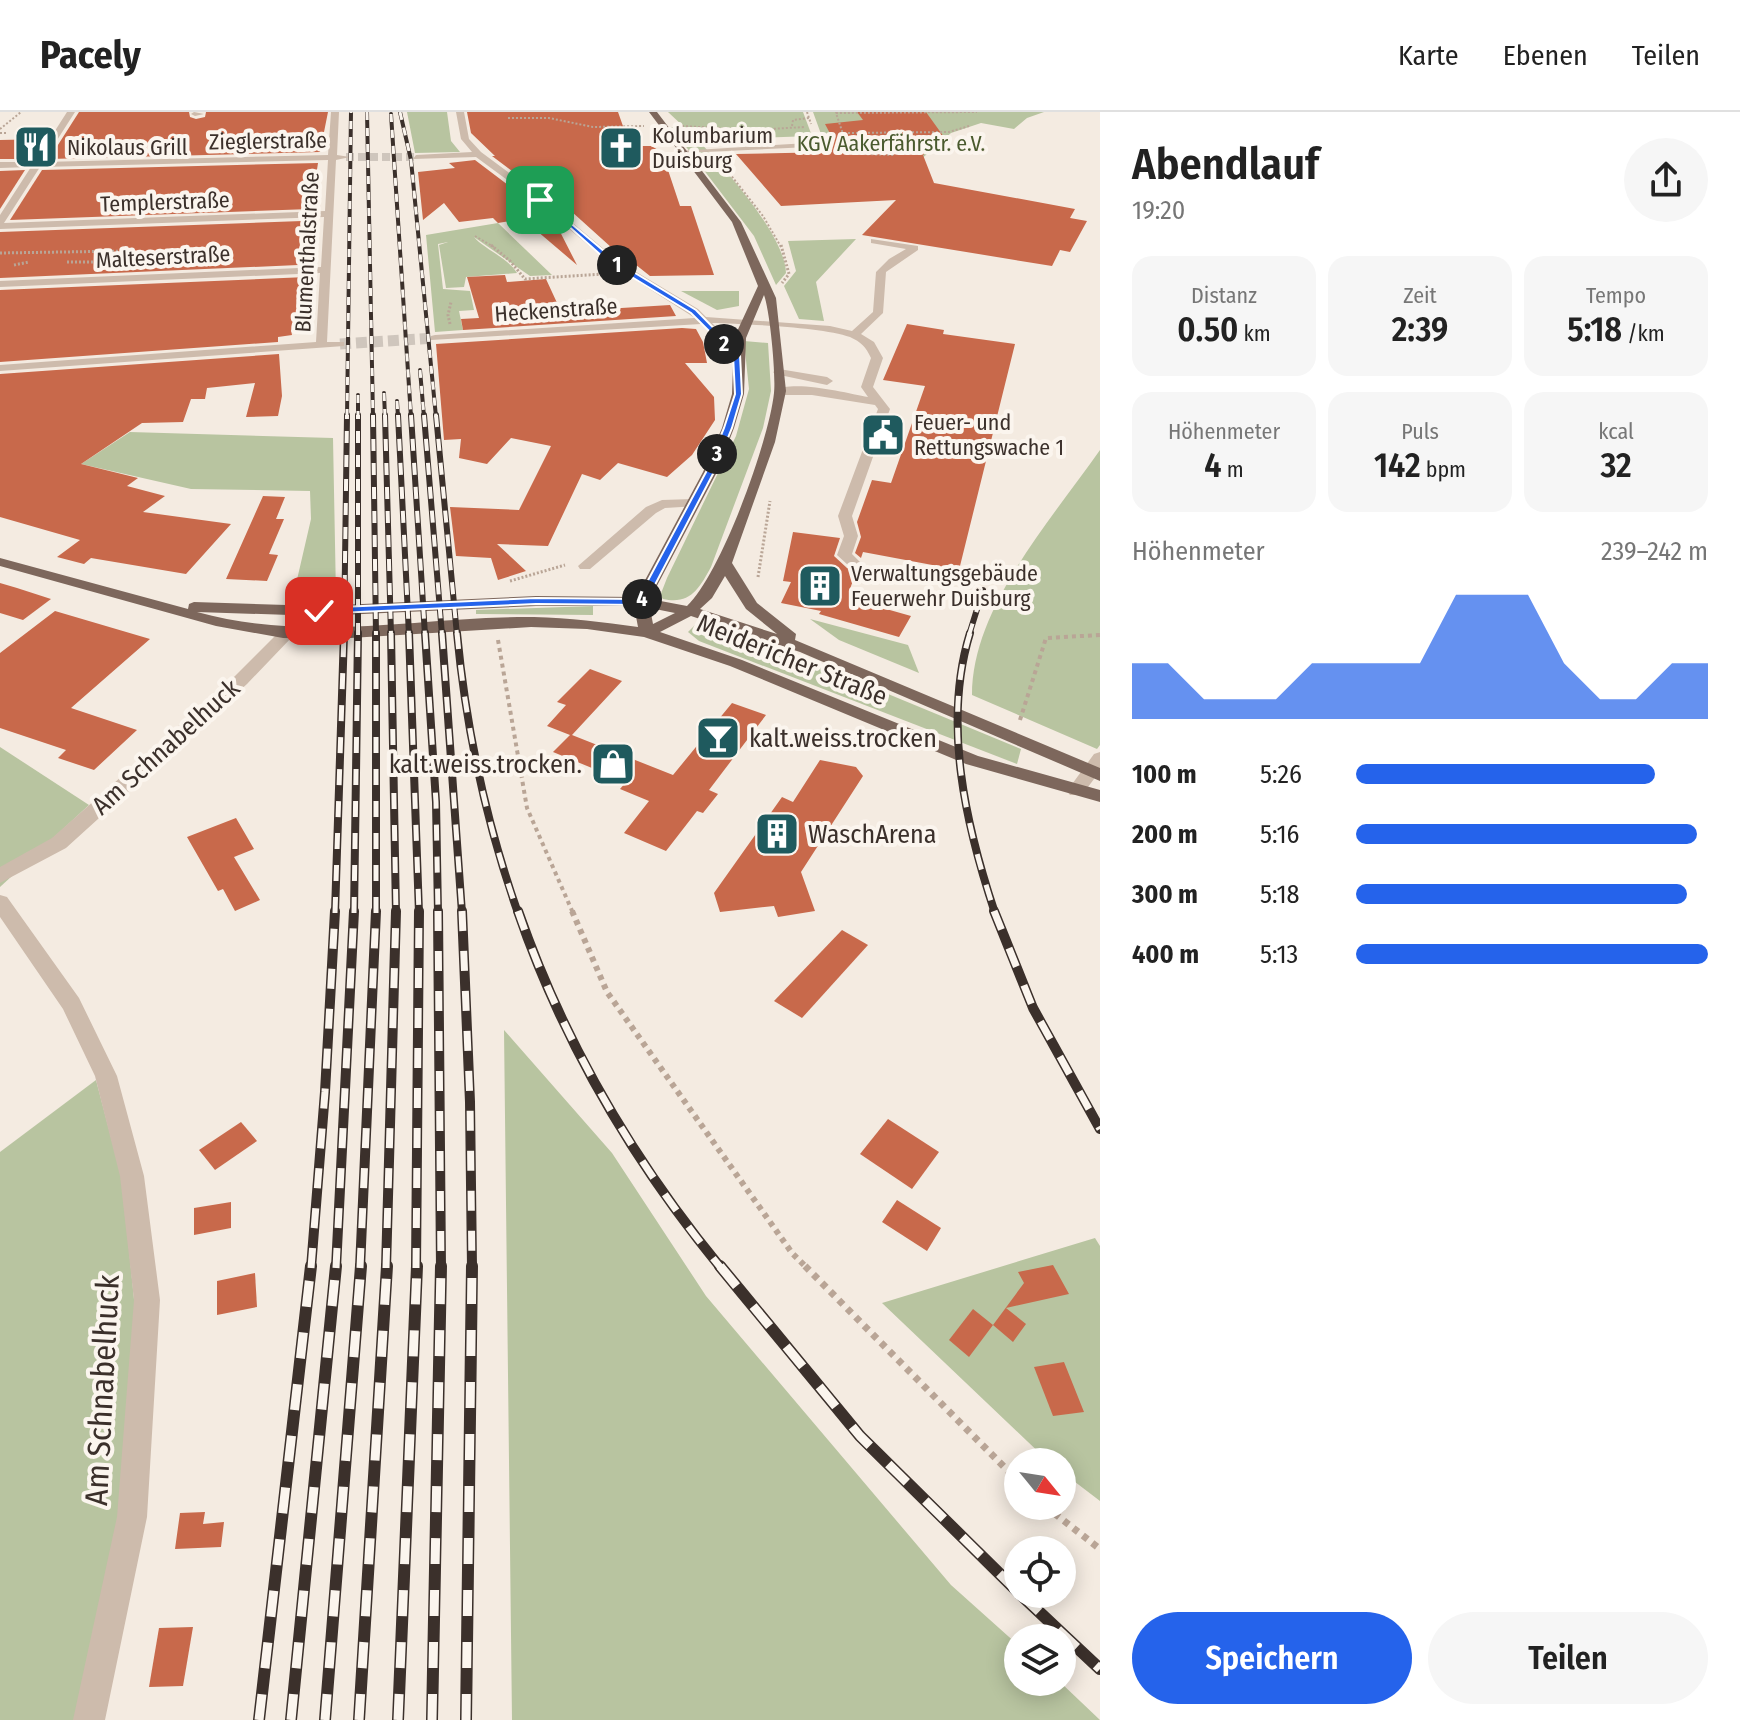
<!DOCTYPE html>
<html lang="de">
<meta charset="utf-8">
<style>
:root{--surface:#fff;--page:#f6f6f6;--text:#222;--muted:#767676;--line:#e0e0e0;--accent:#2563eb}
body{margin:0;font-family:"Fira Sans Condensed",sans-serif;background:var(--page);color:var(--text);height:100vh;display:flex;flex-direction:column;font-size:30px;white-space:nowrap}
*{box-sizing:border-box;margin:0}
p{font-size:26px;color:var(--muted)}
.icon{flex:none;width:44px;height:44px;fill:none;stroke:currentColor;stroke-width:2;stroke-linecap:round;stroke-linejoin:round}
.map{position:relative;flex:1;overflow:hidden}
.sheet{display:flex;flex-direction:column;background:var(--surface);width:640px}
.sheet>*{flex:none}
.needle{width:52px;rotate:120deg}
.controls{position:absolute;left:1004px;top:1336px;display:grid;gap:16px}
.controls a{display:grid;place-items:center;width:72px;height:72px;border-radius:50%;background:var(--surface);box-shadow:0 4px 20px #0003;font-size:40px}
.pin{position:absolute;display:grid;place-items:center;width:68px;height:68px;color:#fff;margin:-34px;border-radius:16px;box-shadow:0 4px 12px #0006}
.km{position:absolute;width:40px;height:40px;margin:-20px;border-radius:50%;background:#222;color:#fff;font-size:22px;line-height:40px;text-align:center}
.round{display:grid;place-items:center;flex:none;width:84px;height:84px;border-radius:42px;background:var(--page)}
.headline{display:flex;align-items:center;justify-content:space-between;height:136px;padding:0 32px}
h1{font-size:44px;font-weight:600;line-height:60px}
.metrics{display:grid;grid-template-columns:repeat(3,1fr);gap:12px;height:136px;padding:8px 32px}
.metrics div{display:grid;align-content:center;border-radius:20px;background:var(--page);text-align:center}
.metrics b{font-size:34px;font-weight:600}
.metrics small{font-size:22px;font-weight:400}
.metrics p{font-size:22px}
.chart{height:224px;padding:16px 32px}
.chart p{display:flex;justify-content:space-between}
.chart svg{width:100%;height:144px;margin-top:8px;fill:var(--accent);opacity:.7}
.cta{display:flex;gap:16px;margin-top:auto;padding:16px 32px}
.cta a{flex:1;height:92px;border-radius:48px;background:var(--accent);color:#fff;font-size:32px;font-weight:600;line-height:92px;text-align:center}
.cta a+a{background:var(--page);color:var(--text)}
ul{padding:0 32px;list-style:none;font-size:26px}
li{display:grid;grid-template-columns:128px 96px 1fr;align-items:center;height:60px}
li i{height:20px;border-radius:10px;background:var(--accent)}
header{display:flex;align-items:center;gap:48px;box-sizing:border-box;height:112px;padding:0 40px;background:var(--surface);border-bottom:2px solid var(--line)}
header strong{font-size:38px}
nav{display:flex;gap:44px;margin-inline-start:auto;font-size:28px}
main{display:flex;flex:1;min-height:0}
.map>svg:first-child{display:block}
</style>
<header>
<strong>Pacely</strong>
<nav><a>Karte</a><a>Ebenen</a><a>Teilen</a></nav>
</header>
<main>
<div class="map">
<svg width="1100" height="1608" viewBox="0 0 1100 1608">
<rect width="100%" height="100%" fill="#f4ebe1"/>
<g fill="#b8c4a0">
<polygon points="407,0 447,0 451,29 460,40 415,41"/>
<path d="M668 0H803L812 24 698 28C724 56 785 123 786 161L776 173 754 124 671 15H684Z"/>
<polygon points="813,0 1044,0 1027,6 1014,17 981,11 951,21 903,63 864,71 825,33"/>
<path d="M498 111 552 163 530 164 474 125C484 137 508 146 517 161L466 165 464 175 446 176 439 133 448 130 438 132 443 177 470 179 474 198 459 199 463 218 435 220 426 123Z"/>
<polygon points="856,127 816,170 824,209 799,207 784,174 796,159 788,129"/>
<polygon points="681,179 739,179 739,194 717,198"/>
<path d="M744 229 768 231 771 279 763 316 711 455C699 477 690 493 663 487L660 484 667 466 736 324 749 277Z"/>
<polygon points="130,320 333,326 336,484 293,485 311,407 310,379 191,377 81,352"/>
<path d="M1100 338V633L1097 637 972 583C972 495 1052 407 1100 338Z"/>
<polygon points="593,494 593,503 476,502 476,498"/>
<polygon points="810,507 908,533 919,561 839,528"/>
<polygon points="709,512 789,541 1021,637 1017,652 699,529 688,520 695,513"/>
<polygon points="0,635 89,693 0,775"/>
<polygon points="504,918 612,1041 706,1184 951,1473 1018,1533 1018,1570 1060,1570 1100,1608 512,1608"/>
<polygon points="96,968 122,1067 135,1197 119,1403 74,1608 0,1608 0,1040"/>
<polygon points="1095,1126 1100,1134 1100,1389 1062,1360 1062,1350 1049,1350 882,1191"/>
</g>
<g fill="#c8694b">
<polygon points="79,0 189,0 190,5 196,7 205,5 206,0 328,0 320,40 49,47"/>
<polygon points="467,0 618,0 630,34 651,34 662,40 680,94 691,94 714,163 650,164 626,145 622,145 531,63 540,80 492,44 495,44 471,21"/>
<polygon points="857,0 926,0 944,25 923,43 934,71 1075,97 1070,106 1087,109 1070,140 1060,138 1052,154 862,123 896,88 781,94 736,42 832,40 826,29 834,29 825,12 863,8"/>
<polygon points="46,27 33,47 0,47 0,28"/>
<polygon points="475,48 554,108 577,153 523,107 498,111 493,106 459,110 444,91 423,108 418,60 455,56 449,51"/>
<polygon points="318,51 311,97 10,108 42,58"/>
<polygon points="25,58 0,97 0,59"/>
<polygon points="302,109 298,153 0,166 0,120"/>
<polygon points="505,163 507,170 546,167 558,193 586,191 589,198 670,193 676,204 463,218 461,207 479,206 467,165"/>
<polygon points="307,165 303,217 291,218 292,223 278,225 278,230 0,250 0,178"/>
<polygon points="907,212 944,218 943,222 1015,232 959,458 863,440 861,446 855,441 861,425 857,410 872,368 891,371 925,274 883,268"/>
<polygon points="682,216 696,217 703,230 707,251 685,251 714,285 715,308 692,343 667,365 618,351 600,368 582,362 548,434 497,432 526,459 498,468 491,446 456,444 450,395 519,398 551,334 511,326 487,352 459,346 461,327 444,328 436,232"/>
<polygon points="279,242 282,284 278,304 246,305 255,271 207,276 205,287 191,287 183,310 142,311 81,352 138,366 127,374 165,384 143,400 231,412 186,462 91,446 84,452 57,445 80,428 0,405 0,262"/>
<polygon points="263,384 285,385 276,407 284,407 269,442 278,443 267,469 226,467"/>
<polygon points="793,420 840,426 834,444 847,456 857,457 850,477 865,491 911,504 899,525 819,502 821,499 781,491 791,470 783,469"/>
<polygon points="0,471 17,476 51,487 23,508 0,501"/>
<polygon points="55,499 150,527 71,596 137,618 94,658 58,646 66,638 0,616 0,541"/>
<polygon points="590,557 622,569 572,623 673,663 732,591 766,603 709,678 718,682 703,701 697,699 666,739 624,721 649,689 620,677 626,670 553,640 570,623 547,614 566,593 557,590"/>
<polygon points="820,648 856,655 863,664 801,760 815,799 778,805 774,794 720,800 714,781 782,685 793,690"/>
<polygon points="236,706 254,737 234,745 260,788 235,799 223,777 218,779 187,725"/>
<polygon points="842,818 868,833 802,906 774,889"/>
<polygon points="888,1007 939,1040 912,1077 860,1042"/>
<polygon points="241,1010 257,1029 215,1058 199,1038"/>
<polygon points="897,1088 941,1116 927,1139 882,1110"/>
<polygon points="231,1090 231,1116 194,1123 194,1096"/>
<polygon points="1053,1153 1069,1182 1006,1196 1026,1212 1013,1230 993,1213 1024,1171 1018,1160"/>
<polygon points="255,1161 257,1195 217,1203 217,1169"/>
<polygon points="973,1197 993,1213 969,1245 949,1228"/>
<polygon points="1064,1250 1084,1300 1053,1304 1034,1255"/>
<polygon points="205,1400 203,1412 224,1410 221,1435 175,1437 180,1401"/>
<polygon points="193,1515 183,1574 149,1575 159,1516"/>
</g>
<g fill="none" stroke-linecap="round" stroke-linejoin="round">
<polyline stroke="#cfc6bd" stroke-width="8" stroke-dasharray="8 4" stroke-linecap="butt" points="346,45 416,45"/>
<polyline stroke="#cfc6bd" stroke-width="11" stroke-dasharray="11 5" stroke-linecap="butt" points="340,232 435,226"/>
<g stroke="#b9a596" stroke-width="2" stroke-dasharray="2 2" stroke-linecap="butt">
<polyline points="807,0 811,12"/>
<polyline points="508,6 549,6 593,15 644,14"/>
<polyline points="682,14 755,18 804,15"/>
<polyline points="792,14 793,8 809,6"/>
<polyline points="0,17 21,0"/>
<polyline points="0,21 8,21"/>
<polyline points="844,21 949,20 969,14"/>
<polyline points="841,33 863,42 894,43"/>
<polyline points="842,33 846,31 836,1 977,0"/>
<polyline points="722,52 763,104 781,135"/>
<polyline points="475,124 494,135"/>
</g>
<g stroke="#b9a596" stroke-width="3" stroke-dasharray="2 2" stroke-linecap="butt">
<polyline points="491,133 510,149 525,167 603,162"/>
<polyline points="781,133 789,162 782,171"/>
<polyline points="0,141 127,139 123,151"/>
<polyline points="67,150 93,150"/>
<polyline points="14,153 29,150"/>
<polyline points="450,212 448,203 451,190"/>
<polyline points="758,465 770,389"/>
<polyline points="510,469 565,453"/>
<polyline points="1096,523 1100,523"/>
</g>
<g stroke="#b9a596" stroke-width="4" stroke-dasharray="4 4" stroke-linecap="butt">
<polyline points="498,528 527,696 573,801"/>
<polyline points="1020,608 1046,526 1100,523"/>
</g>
<polyline stroke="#b9a596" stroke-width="6" stroke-dasharray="5 5" stroke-linecap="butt" points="572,799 607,880 792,1141 807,1156"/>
<g stroke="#b9a596" stroke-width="7" stroke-dasharray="6 6" stroke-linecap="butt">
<polyline points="805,1154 1018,1369"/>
<polyline points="1045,1394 1100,1437"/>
</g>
<g fill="#cdbbac" fill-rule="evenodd">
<path d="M67 0H75L43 50 328 43 331 0H339L337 43 350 45 336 48 327 230H344V234L0 259V253L316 230 320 161 0 175V169L321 155 324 105 0 117V103L31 55 0 56V50H35ZM328 48 325 99 4 111 40 55Z"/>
<polygon points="194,0 204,2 195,4 191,2"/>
<path d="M456 0H464L469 27 481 40 543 86 618 149 698 197 706 205 830 214 852 219 873 200 876 160 889 147 906 137 871 131V127L918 134V138L886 160 883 201 861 222 874 230 883 246 873 275 890 297 852 404 858 424 852 442 861 451 859 454H849L837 443 844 424 838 404 878 297 875 293 812 283H780L774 279C792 267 846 281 868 285L861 275 871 246C866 235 861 230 850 225 822 215 744 212 712 211L741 241V245L737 246 701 212 431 228V224L435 223 695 206 612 153 537 90 476 45 413 47 416 43 472 40 461 27Z"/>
<polygon points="817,22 822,29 809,35 683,41 679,39 808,31"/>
<polygon points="779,257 827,265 833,269 827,273 775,262 773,260"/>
<polygon points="693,387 698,388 698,394 665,396 656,401 590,457 580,457 578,454 646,395 662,388"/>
<polygon points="319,494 324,496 324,502 292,525 247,572 66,736 0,771 0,755 52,726 235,564 281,518 302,502"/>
<polygon points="1100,640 1100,659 1082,683 1070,683 1067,679 1070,675 1094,642"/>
<polygon points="0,783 7,785 79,886 117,964 144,1064 160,1188 147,1405 105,1608 73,1608 117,1405 134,1188 120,1064 95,964 63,897 0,805"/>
</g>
<path fill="#7d675c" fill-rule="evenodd" d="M649 0H657L741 110 776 186 786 279 775 330 732 451 757 491 796 522 795 528 1100 656V669L800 540 691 504 660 520 742 548 978 644 1100 678V690L966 652 730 554 644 525 587 517 531 515 334 527 283 526 216 514 0 454V446L188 497 189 492 194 490 319 494 536 484 636 485 703 360 722 316 732 282 734 226 758 174 732 110ZM764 183C770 199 776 263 774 281 769 329 721 462 687 494L650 487 717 360 734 316 744 282 746 226ZM725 464 746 497 777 522 700 497 712 486ZM536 494H634L638 515C603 510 569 506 534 505 417 504 314 532 197 500L319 504ZM650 496 675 501 653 512Z"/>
<g stroke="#3b302b" stroke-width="4">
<g id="rail-far4">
<polyline points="367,0 373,305"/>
<polyline points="400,0 411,48 436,305"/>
<polyline points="391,2 411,305"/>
<polyline points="420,258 424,305"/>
<polyline points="384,281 385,305"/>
<polyline points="358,283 358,305"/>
<polyline points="397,289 398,305"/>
<polyline points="347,305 351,0"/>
</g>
</g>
<g stroke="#3b302b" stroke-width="6">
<g id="rail-far3">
<polyline points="373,303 376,523"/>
<polyline points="385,303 391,523"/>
<polyline points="398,303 409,523"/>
<polyline points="411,303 425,523"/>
<polyline points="424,303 442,523"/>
<polyline points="436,303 457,523"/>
<polyline points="344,523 347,303"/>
<polyline points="358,523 358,303"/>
<polyline points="969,523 983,478"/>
</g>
</g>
<g stroke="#3b302b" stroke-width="8">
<g id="rail-far2">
<polyline points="391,521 396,801"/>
<polyline points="409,521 419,801"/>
<polyline points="425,521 436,690 438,801"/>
<polyline points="442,521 462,801"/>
<path d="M457 521C466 617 486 710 518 801"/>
<path d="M970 521C942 612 966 714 995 801"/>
<polyline points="335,801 344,521"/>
<polyline points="354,801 358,521"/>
<polyline points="376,801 376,521"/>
</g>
</g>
<g stroke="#3b302b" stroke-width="10">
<g id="rail-far1">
<polyline points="438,799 441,1156"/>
<polyline points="462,799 470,990 472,1156"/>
<path d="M518 799C563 929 634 1050 721 1156"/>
<polyline points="994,799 1033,896 1100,1017"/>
<polyline points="311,1156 325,980 335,799"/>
<polyline points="336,1156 354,799"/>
<polyline points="360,1156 376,799"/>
<polyline points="386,1156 396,799"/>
<polyline points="416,1156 419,799"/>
</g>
</g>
<g stroke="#3b302b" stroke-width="12">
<g id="rail">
<polyline points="720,1154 860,1324 1018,1480"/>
<polyline points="1020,1482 1100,1557"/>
<polyline points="259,1608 311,1154"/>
<polyline points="291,1608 336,1154"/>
<polyline points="325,1608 361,1154"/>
<polyline points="359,1608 387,1154"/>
<polyline points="398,1608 417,1154"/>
<polyline points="432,1608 441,1154"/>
<polyline points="466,1608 472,1154"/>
</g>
</g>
<use href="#rail-far4" stroke="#fbf5ee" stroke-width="3" stroke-dasharray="8" stroke-linecap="butt"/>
<use href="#rail-far3" stroke="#fbf5ee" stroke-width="4" stroke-dasharray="12" stroke-linecap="butt"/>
<use href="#rail-far2" stroke="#fbf5ee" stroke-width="5" stroke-dasharray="16" stroke-linecap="butt"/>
<use href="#rail-far1" stroke="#fbf5ee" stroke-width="7" stroke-dasharray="20" stroke-linecap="butt"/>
<use href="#rail" stroke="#fbf5ee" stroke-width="9" stroke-dasharray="26" stroke-linecap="butt"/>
</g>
<polygon fill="#2563eb" stroke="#fff" stroke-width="2" points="538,87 542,87 617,150 696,198 740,243 742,282 732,316 714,360 646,490 641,493 536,492 315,502 319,496 536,486 638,487 706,360 724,316 735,282 733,243 691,201 612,153"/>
<defs>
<g id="restaurant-square" transform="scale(2.3)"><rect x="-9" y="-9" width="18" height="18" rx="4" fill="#1f5a5e" stroke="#fbf5ee"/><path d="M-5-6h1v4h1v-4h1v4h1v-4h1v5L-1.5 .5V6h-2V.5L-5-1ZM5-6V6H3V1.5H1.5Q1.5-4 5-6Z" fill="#fff"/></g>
<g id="church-square" transform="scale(2.3)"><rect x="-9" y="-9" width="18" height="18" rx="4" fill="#1f5a5e" stroke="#fbf5ee"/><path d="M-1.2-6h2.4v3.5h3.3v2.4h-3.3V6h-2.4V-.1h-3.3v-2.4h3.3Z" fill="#fff"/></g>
<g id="civic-square" transform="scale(2.3)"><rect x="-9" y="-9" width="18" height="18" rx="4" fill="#1f5a5e" stroke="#fbf5ee"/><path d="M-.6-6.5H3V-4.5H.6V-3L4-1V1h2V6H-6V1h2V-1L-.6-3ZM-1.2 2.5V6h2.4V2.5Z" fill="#fff"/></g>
<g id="building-square" transform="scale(2.3)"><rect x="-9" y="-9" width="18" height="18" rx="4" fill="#1f5a5e" stroke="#fbf5ee"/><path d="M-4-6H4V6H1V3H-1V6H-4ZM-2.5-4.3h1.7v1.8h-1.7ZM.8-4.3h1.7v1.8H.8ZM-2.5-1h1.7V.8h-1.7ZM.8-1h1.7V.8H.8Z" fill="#fff"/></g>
<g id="bar-square" transform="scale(2.3)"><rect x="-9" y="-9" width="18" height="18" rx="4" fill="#1f5a5e" stroke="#fbf5ee"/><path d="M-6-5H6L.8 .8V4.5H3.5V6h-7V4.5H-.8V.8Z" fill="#fff"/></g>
<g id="shop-square" transform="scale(2.3)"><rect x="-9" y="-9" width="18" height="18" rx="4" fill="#1f5a5e" stroke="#fbf5ee"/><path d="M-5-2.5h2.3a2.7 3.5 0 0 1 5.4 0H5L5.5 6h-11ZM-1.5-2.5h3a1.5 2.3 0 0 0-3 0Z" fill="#fff"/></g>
</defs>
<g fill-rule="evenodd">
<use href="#restaurant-square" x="36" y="35"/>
<use href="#church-square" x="621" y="36"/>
<use href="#civic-square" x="883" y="323"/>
<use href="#building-square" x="820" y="474"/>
<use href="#bar-square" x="718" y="626"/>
<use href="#shop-square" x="613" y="652"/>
<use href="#building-square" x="777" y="722"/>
</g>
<g text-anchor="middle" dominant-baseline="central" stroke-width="8" stroke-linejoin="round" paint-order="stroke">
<g font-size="22" fill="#3b302b" stroke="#fbf5ee" text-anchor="start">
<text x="652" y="23">Kolumbarium<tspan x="652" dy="25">Duisburg</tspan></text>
<text x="67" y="35">Nikolaus Grill</text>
<text x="914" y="310">Feuer- und<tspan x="914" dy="25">Rettungswache 1</tspan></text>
<text x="851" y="461">Verwaltungsgebäude<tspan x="851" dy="25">Feuerwehr Duisburg</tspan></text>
</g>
<g font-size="22" fill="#3b302b" stroke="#fbf5ee">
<text transform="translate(268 29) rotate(-1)">Zieglerstraße</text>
<text transform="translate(165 90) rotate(-2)">Templerstraße</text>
<text transform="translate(307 140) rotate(-87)">Blumenthalstraße</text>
<text transform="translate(163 145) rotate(-3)">Malteserstraße</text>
<text transform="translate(556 198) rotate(-4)">Heckenstraße</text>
</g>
<g font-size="22" fill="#4a5a2e" stroke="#fbf5ee">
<text x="891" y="31">KGV Aakerfährstr. e.V.</text>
</g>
<g font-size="26" fill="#3b302b" stroke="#fbf5ee">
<text transform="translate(792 548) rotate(22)">Meidericher Straße</text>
<text transform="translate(166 635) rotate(-42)">Am Schnabelhuck</text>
</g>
<g font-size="26" fill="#3b302b" stroke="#fbf5ee" text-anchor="start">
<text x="749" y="626">kalt.weiss.trocken</text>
<text x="582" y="652" text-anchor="end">kalt.weiss.trocken.</text>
<text x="808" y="722">WaschArena</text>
</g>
<g font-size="32" fill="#3b302b" stroke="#fbf5ee">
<text transform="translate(102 1278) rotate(-87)">Am Schnabelhuck</text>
</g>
</g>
</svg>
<div class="controls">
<a><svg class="needle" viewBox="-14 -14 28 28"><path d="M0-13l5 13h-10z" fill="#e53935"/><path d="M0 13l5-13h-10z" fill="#767676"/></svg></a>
<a><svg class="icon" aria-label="locate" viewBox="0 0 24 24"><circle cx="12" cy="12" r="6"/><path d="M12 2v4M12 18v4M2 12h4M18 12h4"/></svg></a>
<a><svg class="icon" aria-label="layers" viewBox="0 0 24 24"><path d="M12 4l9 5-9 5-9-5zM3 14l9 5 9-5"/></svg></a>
</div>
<div class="pin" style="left:540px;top:88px;background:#1e9e55"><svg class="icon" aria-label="arrive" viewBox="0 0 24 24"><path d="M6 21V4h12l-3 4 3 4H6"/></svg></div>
<div class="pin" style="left:319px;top:499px;background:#d93025"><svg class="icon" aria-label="check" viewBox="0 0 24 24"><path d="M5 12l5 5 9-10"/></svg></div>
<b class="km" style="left:617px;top:153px">1</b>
<b class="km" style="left:724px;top:232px">2</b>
<b class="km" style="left:717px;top:342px">3</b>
<b class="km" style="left:642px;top:487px">4</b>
</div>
<section class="sheet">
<div class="headline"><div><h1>Abendlauf</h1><p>19:20</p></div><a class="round"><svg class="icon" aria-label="share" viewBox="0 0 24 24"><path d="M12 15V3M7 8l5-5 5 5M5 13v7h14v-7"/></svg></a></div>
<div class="metrics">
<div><p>Distanz</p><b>0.50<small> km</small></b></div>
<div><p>Zeit</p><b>2:39</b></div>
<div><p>Tempo</p><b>5:18<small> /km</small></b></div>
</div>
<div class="metrics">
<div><p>Höhenmeter</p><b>4<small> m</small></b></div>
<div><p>Puls</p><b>142<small> bpm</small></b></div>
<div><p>kcal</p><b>32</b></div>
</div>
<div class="chart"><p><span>Höhenmeter</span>239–242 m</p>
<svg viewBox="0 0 160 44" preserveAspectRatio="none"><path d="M0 44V27L10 27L20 38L30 38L40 38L50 27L60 27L70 27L80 27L90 6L100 6L110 6L120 27L130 38L140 38L150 27L160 27V44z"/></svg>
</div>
<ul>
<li><b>100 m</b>5:26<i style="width:85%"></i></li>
<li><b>200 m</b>5:16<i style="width:97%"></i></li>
<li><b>300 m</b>5:18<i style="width:94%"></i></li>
<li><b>400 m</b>5:13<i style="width:100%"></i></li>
</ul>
<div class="cta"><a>Speichern</a><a>Teilen</a></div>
</section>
</main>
